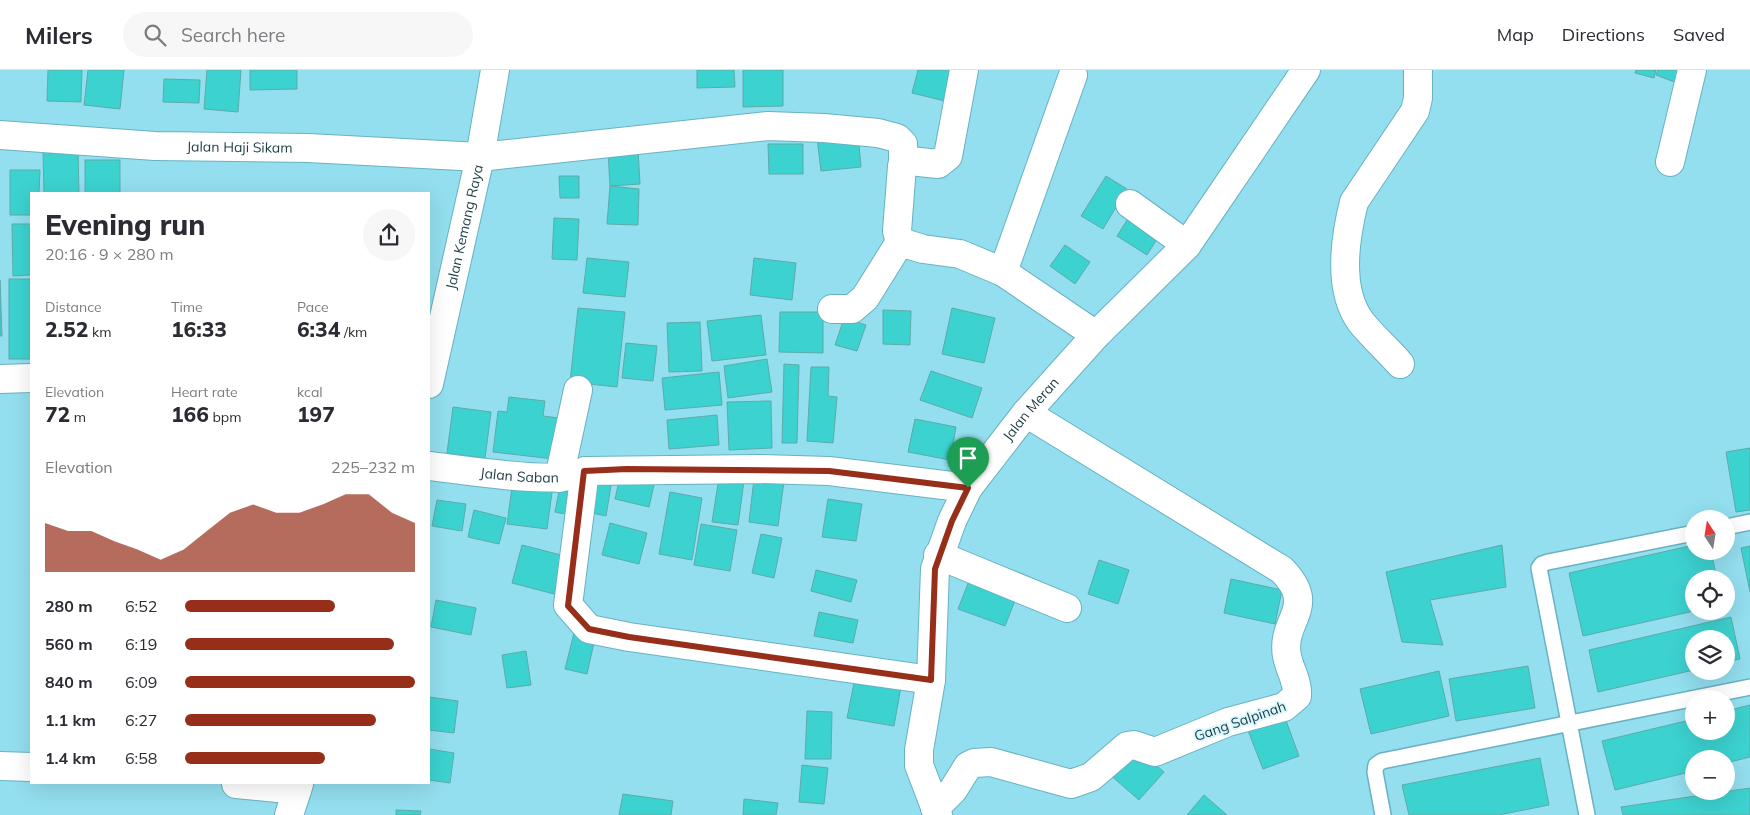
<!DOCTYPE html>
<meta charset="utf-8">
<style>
:root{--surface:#fff;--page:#f7f7f7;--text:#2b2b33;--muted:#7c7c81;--line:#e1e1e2;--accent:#972e19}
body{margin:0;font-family:Mulish,sans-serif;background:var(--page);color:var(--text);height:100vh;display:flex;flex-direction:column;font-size:19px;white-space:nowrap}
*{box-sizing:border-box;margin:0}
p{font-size:16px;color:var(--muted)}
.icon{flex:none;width:28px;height:28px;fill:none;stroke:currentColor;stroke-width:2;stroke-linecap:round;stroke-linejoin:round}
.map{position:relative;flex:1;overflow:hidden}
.details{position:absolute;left:30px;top:122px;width:400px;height:592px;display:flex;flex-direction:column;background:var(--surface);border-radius:0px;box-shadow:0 5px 20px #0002}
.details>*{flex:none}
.needle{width:32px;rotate:348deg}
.buttons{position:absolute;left:1685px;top:440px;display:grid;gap:10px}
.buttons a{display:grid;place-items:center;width:50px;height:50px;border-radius:50%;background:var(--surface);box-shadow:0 5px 20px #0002;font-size:25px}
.pin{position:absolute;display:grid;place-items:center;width:42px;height:42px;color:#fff;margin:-51px -21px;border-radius:50% 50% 50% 0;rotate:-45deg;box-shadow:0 0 5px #0007}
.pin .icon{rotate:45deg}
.round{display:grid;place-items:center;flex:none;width:52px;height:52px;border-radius:26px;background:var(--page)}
.overview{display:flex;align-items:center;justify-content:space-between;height:85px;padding:0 15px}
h1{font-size:28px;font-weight:800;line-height:38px}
.metrics{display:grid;grid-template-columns:repeat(3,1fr);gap:8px;height:85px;padding:5px 15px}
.metrics div{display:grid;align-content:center}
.metrics b{font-size:21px;font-weight:800}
.metrics small{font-size:14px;font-weight:400}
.metrics p{font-size:14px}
.chart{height:140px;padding:10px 15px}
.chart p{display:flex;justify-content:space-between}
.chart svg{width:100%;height:90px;margin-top:5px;fill:var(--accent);opacity:.7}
ul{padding:0 15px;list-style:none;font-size:16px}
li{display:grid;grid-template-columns:80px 60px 1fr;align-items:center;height:38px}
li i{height:12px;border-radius:6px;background:var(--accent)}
header{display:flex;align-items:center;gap:30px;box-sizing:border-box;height:70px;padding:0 25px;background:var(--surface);border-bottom:1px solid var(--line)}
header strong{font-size:24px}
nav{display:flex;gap:28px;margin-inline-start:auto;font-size:18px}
.search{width:350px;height:45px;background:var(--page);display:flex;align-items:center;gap:12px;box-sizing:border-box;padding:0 18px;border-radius:28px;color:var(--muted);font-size:19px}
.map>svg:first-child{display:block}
</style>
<header>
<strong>Milers</strong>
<div class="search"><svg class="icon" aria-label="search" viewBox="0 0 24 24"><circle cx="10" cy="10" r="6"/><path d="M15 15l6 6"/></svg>Search here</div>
<nav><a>Map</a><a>Directions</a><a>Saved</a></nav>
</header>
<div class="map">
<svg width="1750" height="745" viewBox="0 0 1750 745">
<rect width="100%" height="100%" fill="#93deef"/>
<g fill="#3cd2cf" stroke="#5daba9">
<polygon points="48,0 82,0 81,32 47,31"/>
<polygon points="88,0 124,0 120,39 84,35"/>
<polygon points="207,0 241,0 238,42 204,39"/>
<polygon points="250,0 297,0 297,19 250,20"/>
<polygon points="697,0 734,0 735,17 697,18"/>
<polygon points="743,0 783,0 783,36 743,37"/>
<polygon points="918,0 962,0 953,33 912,23"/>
<polygon points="1636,0 1656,0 1654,8 1635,3"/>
<polygon points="1658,0 1682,0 1677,13 1656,5"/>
<polygon points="164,9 200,10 199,33 163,32"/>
<polygon points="858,63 861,97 821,101 817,68"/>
<polygon points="768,74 803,74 803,104 769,104"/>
<polygon points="638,79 640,114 610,116 608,81"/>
<polygon points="43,81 78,81 79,124 44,124"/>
<rect x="85" y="90" width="35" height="34"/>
<polygon points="10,100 40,100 39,124 31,124 31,145 10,145"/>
<polygon points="559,106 579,106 579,128 560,128"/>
<polygon points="1106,106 1127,119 1103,159 1081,146"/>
<polygon points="610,116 639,119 638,155 607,154"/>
<polygon points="1129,147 1159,166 1147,185 1117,166"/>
<polygon points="554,148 579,149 577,190 552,189"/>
<polygon points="12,154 31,154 31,205 13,206"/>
<polygon points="1065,175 1090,192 1075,214 1050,196"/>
<polygon points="587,188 629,192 625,227 583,223"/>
<polygon points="754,188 796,193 792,230 750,225"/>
<rect x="9" y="209" width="22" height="80"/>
<polygon points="0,210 2,266 0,266"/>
<polygon points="578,238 625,242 617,317 570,312"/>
<polygon points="952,238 995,248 984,293 942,284"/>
<polygon points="883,240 911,241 910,275 883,274"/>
<polygon points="780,242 823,242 823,283 779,282"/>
<polygon points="761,245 766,285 712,291 707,251"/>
<polygon points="844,248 866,255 857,281 835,275"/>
<polygon points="700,252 702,301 669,302 667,253"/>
<polygon points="626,273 657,276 653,311 622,308"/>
<polygon points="767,289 772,322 728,328 724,296"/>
<polygon points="784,294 799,295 797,373 782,373"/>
<polygon points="811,297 829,297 828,326 837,327 833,373 807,371"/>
<polygon points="931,301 982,318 972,348 920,330"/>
<polygon points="719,302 722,335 665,340 662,308"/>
<polygon points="509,327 545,331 543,346 567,349 562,390 493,382 498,341 507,342"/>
<polygon points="771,331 772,378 729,380 727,332"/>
<polygon points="453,337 491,342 485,388 447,383"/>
<polygon points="717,345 719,375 669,379 667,350"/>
<polygon points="915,349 956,357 950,390 908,382"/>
<polygon points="1750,378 1750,440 1736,442 1726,382"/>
<polygon points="755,400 785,404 778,456 749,452"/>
<polygon points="720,401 745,404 738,455 712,452"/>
<polygon points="588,406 612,410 606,446 582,441"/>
<polygon points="620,407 654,415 649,437 615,429"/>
<polygon points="513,410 553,415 547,459 507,454"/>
<polygon points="561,411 581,414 575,446 555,442"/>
<polygon points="670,422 702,428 692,490 659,484"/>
<polygon points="828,429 862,434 856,471 822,467"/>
<polygon points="437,430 466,434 462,461 432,456"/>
<polygon points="474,440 506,448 499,474 468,467"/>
<polygon points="610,453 647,463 639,494 602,485"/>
<polygon points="701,454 737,460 730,501 694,495"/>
<polygon points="761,464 782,468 774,508 752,503"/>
<polygon points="522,475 565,486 554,524 512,513"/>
<polygon points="1502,475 1506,517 1430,530 1443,575 1402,572 1386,502"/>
<polygon points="1694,475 1694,481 1711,481 1717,509 1694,509 1694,541 1583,566 1569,503"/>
<polygon points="1750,476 1750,522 1741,478"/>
<polygon points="1099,490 1129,500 1118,534 1088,524"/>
<polygon points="816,500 857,510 851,532 811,521"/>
<polygon points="1231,509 1282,520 1275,554 1224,543"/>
<polygon points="969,511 1016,528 1005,556 958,539"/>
<polygon points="436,530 476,538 471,565 431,557"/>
<polygon points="819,542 858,550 853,573 814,566"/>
<polygon points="1731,547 1740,589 1726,592 1726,569 1694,569 1694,600 1598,622 1589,580"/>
<polygon points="574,563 595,568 587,604 565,599"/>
<polygon points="526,581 531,615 507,618 502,585"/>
<polygon points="1528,596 1535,638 1456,651 1449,609"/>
<polygon points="1439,601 1449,646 1371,664 1360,619"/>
<polygon points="856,603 902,611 894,656 847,648"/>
<polygon points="429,627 458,631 454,663 429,660"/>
<polygon points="1750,635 1750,687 1726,693 1726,689 1694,689 1694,701 1615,720 1602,671 1694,649 1694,661 1726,661 1726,641"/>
<polygon points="807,641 832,642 831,689 805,689"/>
<polygon points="1284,645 1299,686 1263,699 1247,658"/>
<polygon points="1133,675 1164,702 1139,730 1108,703"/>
<polygon points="429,679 454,683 450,713 429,710"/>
<polygon points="1540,688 1549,735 1499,745 1409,745 1402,715"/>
<polygon points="802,695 828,698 824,734 799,732"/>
<polygon points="1750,718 1750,745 1623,745 1621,737"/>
<polygon points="623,724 673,731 671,745 619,745"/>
<polygon points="1204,725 1227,745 1187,745"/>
<polygon points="744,729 778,733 776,745 743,745"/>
<polygon points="396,740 421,741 420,745 396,745"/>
</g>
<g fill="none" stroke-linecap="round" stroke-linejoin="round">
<g stroke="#68b2c2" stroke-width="18">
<g id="service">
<polyline points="1726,457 1750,452"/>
<polyline points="1383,745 1375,702 1376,695 1382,691 1750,617"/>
<polyline points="1587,745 1539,498 1542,494 1548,492 1694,463"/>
</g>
</g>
<g stroke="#68b2c2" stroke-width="30">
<g id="minor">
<polyline points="964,0 948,86 938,94 910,91 903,93 902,96 897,161 900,172 923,179 960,184 1003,202 1096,265"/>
<path id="s1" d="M0 65 155 76 308 78 480 87 768 56 824 58 878 63 897 68 903 74V93"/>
<polyline points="1670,92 1692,0"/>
<polyline points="1130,134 1187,175"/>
<polyline points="1003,202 1073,5"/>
<polyline points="832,239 852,239 865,228 900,172"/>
<path d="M1400 294C1388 280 1373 267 1361 252 1337 220 1345 168 1354 132L1415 41 1418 28V0"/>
<polyline points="0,309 31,308"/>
<path id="s2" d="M429 396C457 399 565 417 585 401L759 399 829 401 968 418"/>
<polyline points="585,401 568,535 589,559 629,567 931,610"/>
<polyline points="559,408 578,320"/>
<polyline points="938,485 1067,538"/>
<polyline points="0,696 31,697"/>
<polyline points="236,714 297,720"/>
<path d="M935 738 953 720 968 696 974 693 991 692 1071 714 1091 707 1127 676 1134 675 1155 682 1228 652 1284 637 1297 626C1298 611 1290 601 1287 586 1280 549 1319 538 1282 500L1026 343"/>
<path id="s3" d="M938 745 919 695V680L931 610 935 499 952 451 968 418 1026 343 1096 265 1187 175 1306 0"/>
</g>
</g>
<g stroke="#68b2c2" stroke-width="30">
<g id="tertiary">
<path id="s4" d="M429 314 480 87 495 0"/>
<polyline points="289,745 299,714"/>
</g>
</g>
<use href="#service" stroke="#fff" stroke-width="15"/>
<use href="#minor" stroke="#fff" stroke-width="28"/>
<use href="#tertiary" stroke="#fff" stroke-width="28"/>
</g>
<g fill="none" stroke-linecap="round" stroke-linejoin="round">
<g stroke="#fff" stroke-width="10">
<polygon id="route" points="627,399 829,401 968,418 952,451 935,499 931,610 629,567 589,559 568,536 584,401"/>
</g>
<use href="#route" stroke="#972e19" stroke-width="6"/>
</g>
<g text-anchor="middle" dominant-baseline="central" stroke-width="4" stroke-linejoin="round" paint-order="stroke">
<g font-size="14" fill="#1d3c43" stroke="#dbf7fe">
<text stroke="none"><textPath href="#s1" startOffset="240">Jalan Haji Sikam</textPath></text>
<text stroke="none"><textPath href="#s4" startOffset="161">Jalan Kemang Raya</textPath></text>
<text stroke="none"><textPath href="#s3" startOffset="439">Jalan Meran</textPath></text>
<text stroke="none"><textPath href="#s2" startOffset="91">Jalan Saban</textPath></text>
<text transform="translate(1240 651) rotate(-19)">Gang Salpinah</text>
</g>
</g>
</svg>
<div class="buttons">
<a><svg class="needle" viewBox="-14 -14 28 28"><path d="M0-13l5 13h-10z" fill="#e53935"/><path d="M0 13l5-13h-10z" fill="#7c7c81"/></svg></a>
<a><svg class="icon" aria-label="locate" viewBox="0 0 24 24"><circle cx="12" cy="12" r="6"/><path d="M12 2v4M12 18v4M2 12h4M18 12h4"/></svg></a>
<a><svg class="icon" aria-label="layers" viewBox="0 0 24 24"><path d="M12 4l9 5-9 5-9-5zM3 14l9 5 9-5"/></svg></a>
<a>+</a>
<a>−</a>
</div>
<div class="pin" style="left:968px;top:418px;background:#1e9e55"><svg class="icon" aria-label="arrive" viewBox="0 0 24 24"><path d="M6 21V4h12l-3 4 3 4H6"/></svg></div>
<section class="details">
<div class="overview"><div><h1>Evening run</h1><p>20:16 · 9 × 280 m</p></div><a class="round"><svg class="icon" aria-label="share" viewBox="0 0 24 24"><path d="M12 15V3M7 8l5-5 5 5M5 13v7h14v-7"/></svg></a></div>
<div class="metrics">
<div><p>Distance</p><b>2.52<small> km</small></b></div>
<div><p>Time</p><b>16:33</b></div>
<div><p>Pace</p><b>6:34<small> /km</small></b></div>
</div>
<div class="metrics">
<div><p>Elevation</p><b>72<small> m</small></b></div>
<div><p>Heart rate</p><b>166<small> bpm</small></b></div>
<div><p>kcal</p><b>197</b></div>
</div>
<div class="chart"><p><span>Elevation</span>225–232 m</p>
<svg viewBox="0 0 160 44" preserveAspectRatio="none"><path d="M0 44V20L10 24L20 24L30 29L40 33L50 38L60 33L70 24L80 15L90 11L100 15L110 15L120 11L130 6L140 6L150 15L160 20V44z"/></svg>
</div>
<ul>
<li><b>280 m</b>6:52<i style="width:65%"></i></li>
<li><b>560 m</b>6:19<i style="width:91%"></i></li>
<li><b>840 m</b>6:09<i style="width:100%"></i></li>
<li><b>1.1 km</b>6:27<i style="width:83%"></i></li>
<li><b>1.4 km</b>6:58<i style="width:61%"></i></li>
</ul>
</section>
</div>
